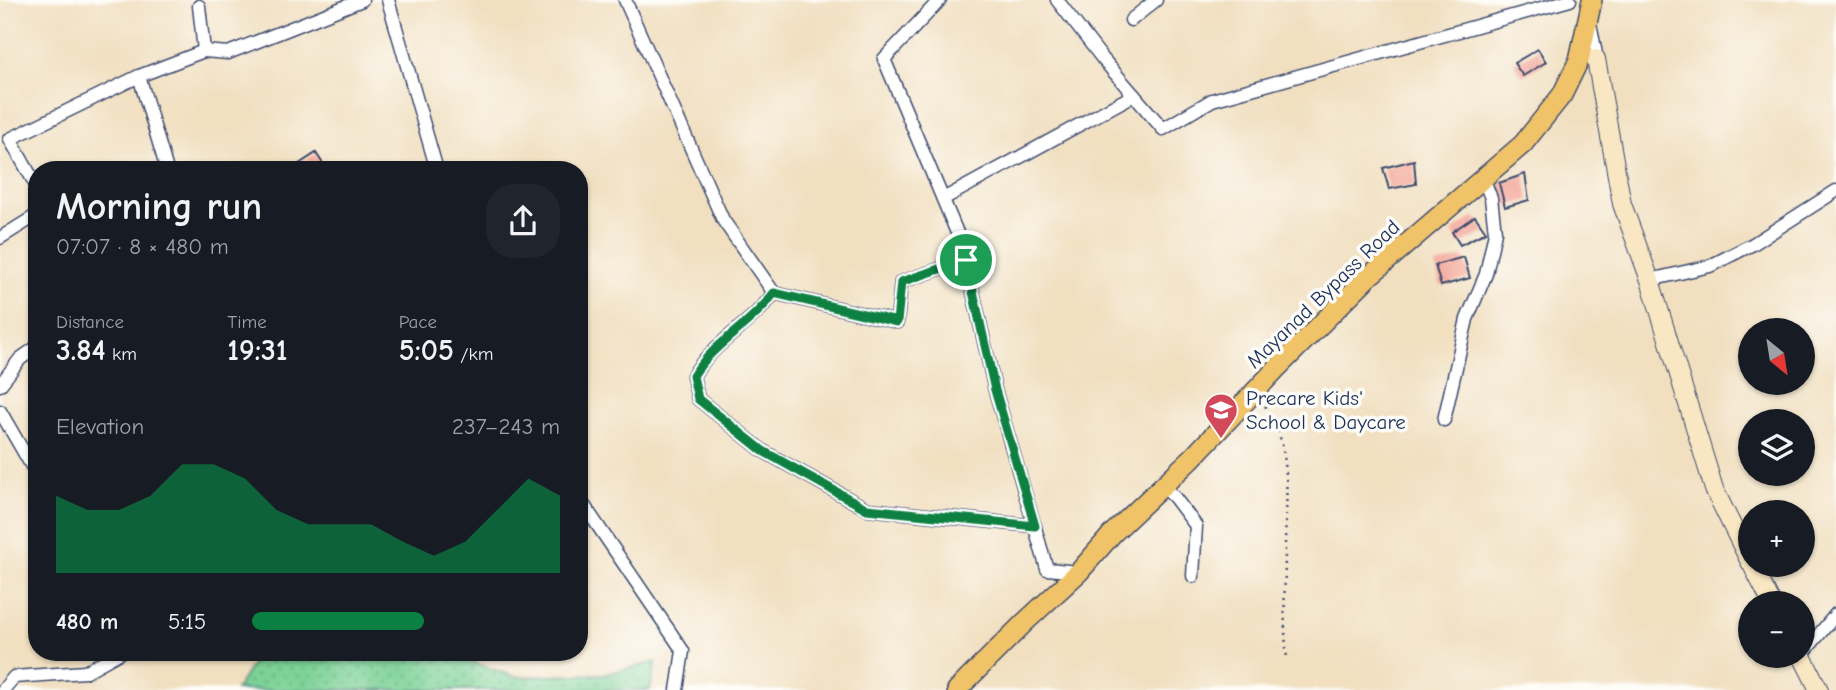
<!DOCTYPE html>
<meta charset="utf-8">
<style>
:root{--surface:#171b24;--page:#20242c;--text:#f1f3f6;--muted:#9ea1a6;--accent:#0b8043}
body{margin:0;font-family:"Comic Neue",sans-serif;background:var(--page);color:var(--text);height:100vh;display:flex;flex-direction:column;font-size:26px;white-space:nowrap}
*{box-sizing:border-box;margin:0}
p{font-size:23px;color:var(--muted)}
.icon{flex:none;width:38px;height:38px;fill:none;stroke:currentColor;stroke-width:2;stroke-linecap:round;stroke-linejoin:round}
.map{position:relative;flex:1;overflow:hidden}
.details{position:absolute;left:28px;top:161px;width:560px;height:500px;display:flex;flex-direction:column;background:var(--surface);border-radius:28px;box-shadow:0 2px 5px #0004}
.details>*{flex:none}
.needle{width:46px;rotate:150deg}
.fabs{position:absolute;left:1738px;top:318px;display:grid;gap:14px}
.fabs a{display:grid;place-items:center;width:77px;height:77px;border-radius:50%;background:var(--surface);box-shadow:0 2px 5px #0004;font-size:35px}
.pin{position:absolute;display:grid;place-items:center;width:60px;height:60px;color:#fff;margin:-30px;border:4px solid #fff;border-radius:50%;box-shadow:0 2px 7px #0007}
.round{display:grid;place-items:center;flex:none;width:74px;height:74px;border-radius:28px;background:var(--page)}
.summary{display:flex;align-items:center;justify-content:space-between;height:119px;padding:0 28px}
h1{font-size:38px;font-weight:700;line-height:52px}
.figures{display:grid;grid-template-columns:repeat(3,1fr);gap:10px;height:119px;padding:7px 28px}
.figures div{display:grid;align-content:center}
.figures b{font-size:30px;font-weight:700}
.figures small{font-size:19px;font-weight:400}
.figures p{font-size:19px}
.chart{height:196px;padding:14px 28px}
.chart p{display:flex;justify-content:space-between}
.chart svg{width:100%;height:126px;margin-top:7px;fill:var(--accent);opacity:.7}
ul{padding:0 28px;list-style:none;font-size:23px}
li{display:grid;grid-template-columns:112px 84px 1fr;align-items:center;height:52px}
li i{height:18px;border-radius:9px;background:var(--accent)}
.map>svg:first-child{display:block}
</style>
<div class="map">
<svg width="1836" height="690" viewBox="0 0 1836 690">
<defs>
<pattern id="grass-dots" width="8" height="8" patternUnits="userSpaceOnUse" patternTransform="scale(1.75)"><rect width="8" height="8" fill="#7bd297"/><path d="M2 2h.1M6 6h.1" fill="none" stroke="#64ab7e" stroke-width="1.8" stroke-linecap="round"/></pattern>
</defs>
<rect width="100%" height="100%" fill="#fdfcf7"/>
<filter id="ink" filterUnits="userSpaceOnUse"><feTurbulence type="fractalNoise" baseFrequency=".0143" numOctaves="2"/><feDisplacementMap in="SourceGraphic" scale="14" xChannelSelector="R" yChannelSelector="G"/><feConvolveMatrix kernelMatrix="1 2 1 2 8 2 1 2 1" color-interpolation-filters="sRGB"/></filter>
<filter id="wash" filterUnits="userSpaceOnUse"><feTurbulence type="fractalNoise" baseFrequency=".00686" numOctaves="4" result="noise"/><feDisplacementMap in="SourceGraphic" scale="28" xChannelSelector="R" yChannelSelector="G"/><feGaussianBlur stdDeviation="1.57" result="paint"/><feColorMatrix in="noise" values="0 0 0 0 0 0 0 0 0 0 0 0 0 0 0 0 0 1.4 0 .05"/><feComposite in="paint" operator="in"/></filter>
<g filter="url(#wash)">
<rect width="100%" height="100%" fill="#f1dfc0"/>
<polygon fill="url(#grass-dots)" stroke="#4b807a" stroke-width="2" points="259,653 465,653 466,660 516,677 605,674 656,662 650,690 236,690"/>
<g id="blocks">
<g fill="#f39c8f">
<polygon points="1538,49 1546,62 1523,76 1514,63"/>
<polygon points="316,153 327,170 290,170"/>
<polygon points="1414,160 1416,184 1389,189 1383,168"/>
<polygon points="1525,174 1529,200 1505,207 1499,183"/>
<polygon points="1475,216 1486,232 1460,245 1452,232"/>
<polygon points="1464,257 1470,278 1441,286 1435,265"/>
</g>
</g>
</g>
<g filter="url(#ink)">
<use href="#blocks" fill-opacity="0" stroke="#3b496d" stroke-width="2"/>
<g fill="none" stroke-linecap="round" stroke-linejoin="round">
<g stroke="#3b496d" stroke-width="15">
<g id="minor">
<polyline points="388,0 437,170"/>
<path d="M625 0 723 220 774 293C751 325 713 342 693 376L698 399 763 451 867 509 1035 526"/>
<polyline points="940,0 884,59 963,247 995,390 1047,569 1079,572"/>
<polyline points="1057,0 1102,58 1163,129 1212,100 1570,0"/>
<polyline points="199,6 204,51 228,53 362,0"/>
<polyline points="1131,20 1156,0"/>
<polyline points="167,170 139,76 204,51"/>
<polyline points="37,187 10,139 139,76"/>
<polyline points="943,199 1134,95"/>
<polyline points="0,238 37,215"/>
<polyline points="1650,280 1710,266 1753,244 1836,191"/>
<polyline points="774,293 897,322 901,282 966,260"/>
<polyline points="0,385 20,359 37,347"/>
<polyline points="0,411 37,475"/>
<polyline points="1444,420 1467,319 1486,274 1495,232 1491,198 1483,178"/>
<polyline points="1163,486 1175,498 1196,526 1193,576"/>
<polyline points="579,498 683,651 677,690"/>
<polyline points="1802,655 1836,614"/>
<polyline points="3,690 14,677 85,672 119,653"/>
</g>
</g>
<g stroke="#3b496d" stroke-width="17">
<polyline id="tertiary" points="1589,23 1596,59"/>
</g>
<g stroke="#3b496d" stroke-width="20">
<g id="secondary">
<polyline points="1596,59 1622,204 1650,280 1714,489 1750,562"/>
<polyline points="1752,565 1772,604"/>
<polyline points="1802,656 1819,690"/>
</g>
</g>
<g stroke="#3b496d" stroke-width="22">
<polyline id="primary" points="957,690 1024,623 1079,572 1113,533 1192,458 1277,368 1367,278 1523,144 1562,95 1579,60 1592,0"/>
</g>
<path stroke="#3b496d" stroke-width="2.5" stroke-dasharray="2 5" stroke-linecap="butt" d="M1265 406C1293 445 1286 499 1285 544 1285 582 1283 620 1287 658"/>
<use href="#minor" stroke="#fff" stroke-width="12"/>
<use href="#tertiary" stroke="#fff" stroke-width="14"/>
<use href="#secondary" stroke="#f9e7c3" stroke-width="18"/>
<use href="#primary" stroke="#f0c369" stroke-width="19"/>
</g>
</g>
<g fill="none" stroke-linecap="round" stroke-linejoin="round" filter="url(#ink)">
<g stroke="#fff" stroke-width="14">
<path id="route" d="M966 260 995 390 1035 526 867 509 763 451 698 399 693 376C713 343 751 325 774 293L897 322 901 282Z"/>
</g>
<use href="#route" stroke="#0b8043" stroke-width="9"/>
</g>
<defs>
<g id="school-pin" transform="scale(1.75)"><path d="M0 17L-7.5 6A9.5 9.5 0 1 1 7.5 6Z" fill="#d1495b" stroke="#fdfcf7"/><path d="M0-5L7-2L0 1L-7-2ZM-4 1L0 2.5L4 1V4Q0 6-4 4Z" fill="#fff"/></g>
</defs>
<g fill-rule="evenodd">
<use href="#school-pin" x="1221" y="410"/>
</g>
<g text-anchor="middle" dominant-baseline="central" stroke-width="7" stroke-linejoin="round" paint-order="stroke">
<g font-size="21" fill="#1b2f5e" stroke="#fdfcf7">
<text transform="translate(1323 294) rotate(-44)">Mayanad Bypass Road</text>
</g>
<g font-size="21" fill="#1b2f5e" stroke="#fdfcf7" text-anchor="start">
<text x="1246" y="398">Precare Kids'<tspan x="1246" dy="24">School &amp; Daycare</tspan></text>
</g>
</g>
</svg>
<div class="fabs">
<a><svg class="needle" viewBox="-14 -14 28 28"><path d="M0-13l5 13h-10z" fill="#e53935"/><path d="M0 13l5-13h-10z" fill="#9ea1a6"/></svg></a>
<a><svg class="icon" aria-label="layers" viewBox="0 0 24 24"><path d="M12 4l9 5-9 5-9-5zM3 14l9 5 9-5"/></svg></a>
<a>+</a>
<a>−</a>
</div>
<div class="pin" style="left:966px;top:260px;background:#1e9e55"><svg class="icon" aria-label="arrive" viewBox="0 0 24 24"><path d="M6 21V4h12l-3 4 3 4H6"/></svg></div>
<section class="details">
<div class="summary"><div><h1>Morning run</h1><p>07:07 · 8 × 480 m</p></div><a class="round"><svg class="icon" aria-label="share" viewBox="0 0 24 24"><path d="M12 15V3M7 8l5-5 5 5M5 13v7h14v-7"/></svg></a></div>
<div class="figures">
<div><p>Distance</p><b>3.84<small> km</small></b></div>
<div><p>Time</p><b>19:31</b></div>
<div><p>Pace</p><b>5:05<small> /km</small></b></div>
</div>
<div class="chart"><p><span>Elevation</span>237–243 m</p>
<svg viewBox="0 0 160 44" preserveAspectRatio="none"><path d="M0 44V17L10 22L20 22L30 17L40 6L50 6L60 11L70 22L80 27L90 27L100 27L110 33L120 38L130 33L140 22L150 11L160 17V44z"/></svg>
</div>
<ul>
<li><b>480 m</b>5:15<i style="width:56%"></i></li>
</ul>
</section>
</div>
